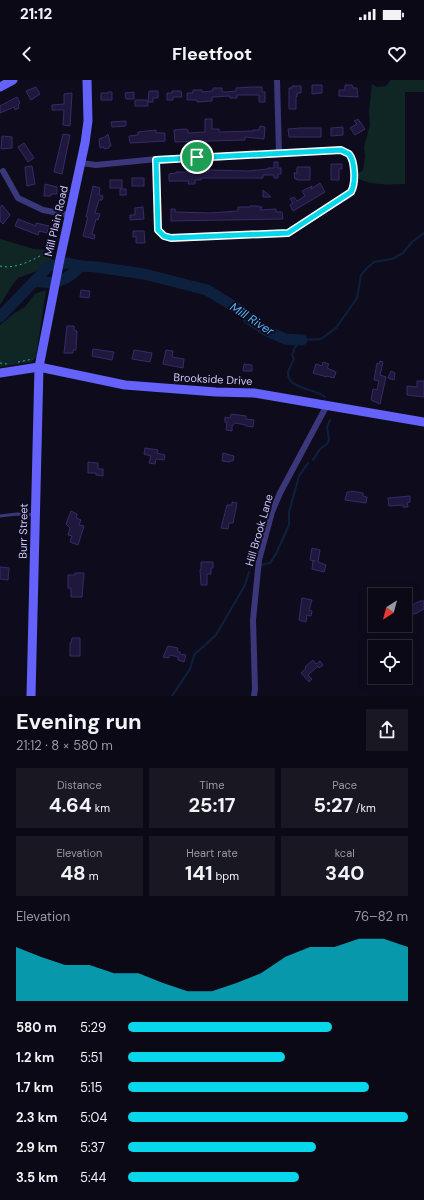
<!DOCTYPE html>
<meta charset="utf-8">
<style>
:root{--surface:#0a0915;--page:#181722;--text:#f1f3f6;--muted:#999aa0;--line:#2a2a34;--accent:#07d7eb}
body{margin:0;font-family:"DM Sans",sans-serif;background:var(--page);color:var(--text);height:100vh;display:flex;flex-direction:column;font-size:15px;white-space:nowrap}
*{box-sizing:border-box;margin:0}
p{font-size:13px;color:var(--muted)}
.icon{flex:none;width:22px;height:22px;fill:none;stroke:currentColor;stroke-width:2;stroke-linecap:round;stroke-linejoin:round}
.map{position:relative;height:616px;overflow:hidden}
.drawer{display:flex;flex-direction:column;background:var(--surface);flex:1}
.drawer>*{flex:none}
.needle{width:26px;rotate:216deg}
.tools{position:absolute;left:368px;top:508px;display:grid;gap:8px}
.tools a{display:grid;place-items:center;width:44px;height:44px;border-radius:0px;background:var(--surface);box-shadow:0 2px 10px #0003,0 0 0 1px var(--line);font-size:20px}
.pin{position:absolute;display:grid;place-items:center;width:34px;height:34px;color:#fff;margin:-17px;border:2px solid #fff;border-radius:50%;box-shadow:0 1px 4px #0007}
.round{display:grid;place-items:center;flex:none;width:42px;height:42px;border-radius:0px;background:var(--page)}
.head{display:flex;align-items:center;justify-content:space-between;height:68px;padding:0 16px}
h1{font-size:22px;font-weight:700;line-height:30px}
.figures{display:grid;grid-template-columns:repeat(3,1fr);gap:6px;height:68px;padding:4px 16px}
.figures div{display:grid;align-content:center;border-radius:0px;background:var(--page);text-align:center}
.figures b{font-size:20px;font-weight:700}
.figures small{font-size:11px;font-weight:400}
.figures p{font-size:11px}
.chart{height:112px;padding:8px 16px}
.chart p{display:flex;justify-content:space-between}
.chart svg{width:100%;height:72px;margin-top:4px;fill:var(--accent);opacity:.7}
ul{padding:0 16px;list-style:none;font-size:13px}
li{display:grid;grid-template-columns:64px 48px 1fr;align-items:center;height:30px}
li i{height:10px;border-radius:5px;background:var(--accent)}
.status{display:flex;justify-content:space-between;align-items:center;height:28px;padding:0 20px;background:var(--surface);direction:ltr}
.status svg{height:11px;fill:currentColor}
header{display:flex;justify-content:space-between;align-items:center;height:52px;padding:0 16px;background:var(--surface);font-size:18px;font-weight:700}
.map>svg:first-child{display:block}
</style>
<div class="status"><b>21:12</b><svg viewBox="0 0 49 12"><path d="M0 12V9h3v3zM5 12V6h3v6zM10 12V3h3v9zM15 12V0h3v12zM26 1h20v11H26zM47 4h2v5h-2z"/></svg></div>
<header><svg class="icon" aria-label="back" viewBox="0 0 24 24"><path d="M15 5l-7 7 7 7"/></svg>Fleetfoot<svg class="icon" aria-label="heart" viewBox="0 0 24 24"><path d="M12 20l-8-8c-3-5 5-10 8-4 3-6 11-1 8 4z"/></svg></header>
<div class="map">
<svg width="424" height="616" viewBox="0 0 424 616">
<rect width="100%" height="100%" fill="#0e0c1c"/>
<g fill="#0f2625">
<path d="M391 0H424V12H405V104C387 105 370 105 354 97L363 90 365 77 364 67 370 45 369 32 372 4 377 7 386 6Z"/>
<polygon points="0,159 34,169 53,171 51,181 37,191 18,198 13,204 0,225"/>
<polygon points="46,210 36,277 31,282 0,287 0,245 16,232 25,227 35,214"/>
</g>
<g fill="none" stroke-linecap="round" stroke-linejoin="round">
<g stroke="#0d213f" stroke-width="2">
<path d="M325 317C317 309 288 309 288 294 288 289 292 284 294 279L292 275 295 267 302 260 321 259 336 248 357 218 361 195 367 188 374 182 392 179 403 173 412 162 424 153"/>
<polyline points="313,380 320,369 327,364 329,360 327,347 330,340"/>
<polyline points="261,485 270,483 276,474 289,445 289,432 299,396 308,383"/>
<polyline points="172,616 190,589 194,575 216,555 245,505 249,492"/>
</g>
<g stroke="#0d213f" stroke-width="11">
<path d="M35 201C56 205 66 201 81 186"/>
<polyline points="0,237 49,186 68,183 81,186 97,187 144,194 207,210 240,230 249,239 265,250 285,259 302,260"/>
</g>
</g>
<g fill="#1f183c" stroke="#362b68">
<polygon points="312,5 322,5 322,13 312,14"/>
<polygon points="345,5 352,5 353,8 357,8 358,17 339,16 339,10 345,10"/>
<polygon points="292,6 301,6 301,13 297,13 297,17 296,17 296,29 289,29 289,8 292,8"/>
<polygon points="36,7 40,14 31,20 26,11"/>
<polygon points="252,7 262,7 262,12 265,12 265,22 259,22 259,15 237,15 237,18 230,18 230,16 212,17 212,21 197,22 197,20 187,20 187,13 193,13 193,10 202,10 202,12 213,11 213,8 222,8 222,12 227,12 236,11 236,8"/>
<polygon points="149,11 158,11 158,18 153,18 153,22 148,22"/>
<polygon points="172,11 181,11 182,17 173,17 173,20 167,20 167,13 172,13"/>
<polygon points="108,12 112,12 112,20 101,20 101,13 108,13"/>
<polygon points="134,12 134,19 126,19 125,13"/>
<polygon points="72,13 70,46 63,45 64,30 52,30 52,25 64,24 64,14"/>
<polygon points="17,17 20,23 18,25 19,28 15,30 14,27 0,33 0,26"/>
<polygon points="135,20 147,20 148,26 135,26"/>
<polygon points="205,39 212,39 212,49 219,49 219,52 253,51 253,50 259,50 260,46 265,47 264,59 245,57 245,60 175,62 174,50 186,49 188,50 188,53 205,52"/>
<polygon points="358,39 365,49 355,55 350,48 357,44 354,41"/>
<polygon points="126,41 126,46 112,47 111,42"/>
<polygon points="343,47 343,55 331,56 331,48"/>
<polygon points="300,48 321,48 321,57 289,57 288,49"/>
<polygon points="156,50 156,53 165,53 165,61 130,63 129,56 138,55 138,52"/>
<polygon points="63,54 70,55 62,94 54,92"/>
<polygon points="108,54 111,66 109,66 109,68 104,69 104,67 100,68 99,59 105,57"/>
<polygon points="2,56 12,57 12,68 1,69"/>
<polygon points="24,63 34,78 28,82 18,67"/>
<polygon points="274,82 278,82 278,88 281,88 281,94 278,94 278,98 274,98 274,95 263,95 263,98 201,98 201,100 195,100 195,104 188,104 189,101 169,101 169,94 176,93 176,92 209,92 209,90 248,91 268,89 268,88 274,88"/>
<polygon points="331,84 342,84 342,89 339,89 339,100 331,100"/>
<polygon points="32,86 35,104 27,106 25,87"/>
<polygon points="297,87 310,87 310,100 297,100 297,99 295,99 294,93 297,93"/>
<rect x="132" y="98" width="12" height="8"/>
<rect x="110" y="100" width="12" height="8"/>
<polygon points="320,103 325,112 293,131 290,125 293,123 290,119 294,117 297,121 305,116 302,111 312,106 311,109"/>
<polygon points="45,104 57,107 57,114 51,114 51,116 44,116"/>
<polygon points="93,106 100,108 99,115 103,116 102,120 99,120 95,133 100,134 98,140 96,139 92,154 95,155 94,159 83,156 88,137 86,137"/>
<rect x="120" y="109" width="6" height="6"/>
<polygon points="263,110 271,117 263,117"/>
<polygon points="2,125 10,135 3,144 0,141 0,128"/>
<polygon points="250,126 259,126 259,127 262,127 260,130 276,129 276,132 282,132 283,139 171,141 171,129 175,129 175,132 210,133 238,131 238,127 250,127"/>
<polygon points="143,127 144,139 130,140 130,135 135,135 135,128"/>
<polygon points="18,139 36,146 36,143 49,146 47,153 39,151 38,155 15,146"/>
<polygon points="133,151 144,151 145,163 136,163 136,156 133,157"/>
<polygon points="81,210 90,211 89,218 80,217"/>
<polygon points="67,246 74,246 74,250 77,251 76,270 73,270 73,273 64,273"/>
<polygon points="93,269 114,272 112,280 92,276"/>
<polygon points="134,270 152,273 150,282 132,279"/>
<polygon points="166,270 173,271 172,277 184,279 183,288 163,284"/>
<polygon points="380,281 383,282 380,295 386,297 380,324 371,320 373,309 377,310 379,301 374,300 377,283 379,284"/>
<polygon points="323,282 329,284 327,288 336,292 334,298 327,296 327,297 313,293 316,284 322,286"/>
<polygon points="244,284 252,285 252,291 243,291"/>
<polygon points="391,291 395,293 394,300 388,298"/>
<polygon points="417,301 424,301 424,317 407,315 407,306 417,307"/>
<polygon points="231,334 246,336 246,339 254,340 253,347 246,346 246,345 235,343 232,346 232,351 226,350 227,343 225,342 225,337 230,338"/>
<polygon points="145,368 158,370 157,373 165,375 164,380 156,379 155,384 149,383 151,376 144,374"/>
<polygon points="223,373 234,376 233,381 230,381 230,382 222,381"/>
<polygon points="88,382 98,383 98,389 103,389 103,396 96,395 96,393 88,393"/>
<polygon points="351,411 363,413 363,416 367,417 366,423 345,420 347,412 351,412"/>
<polygon points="410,416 410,422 407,423 408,427 403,427 403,425 389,426 388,418"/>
<polygon points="232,422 237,423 233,443 229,443 228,449 221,448 227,425 232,425"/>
<polygon points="71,431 77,434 76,438 81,440 79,445 84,446 78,465 70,462 72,456 68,455 70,448 66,444"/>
<polygon points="312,468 320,470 318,482 326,485 324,492 312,489 313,481 315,481 310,480"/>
<polygon points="201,482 213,482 213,488 211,488 211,494 207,494 207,505 201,505 200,490 201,489"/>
<polygon points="0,487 9,488 8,500 0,499"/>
<polygon points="75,493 84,493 82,517 71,517 71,508 68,508 68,495 75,495"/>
<polygon points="302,518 312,520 309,530 312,531 311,536 307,535 306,542 299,540"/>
<polygon points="420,521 424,521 424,529 415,534 412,533 410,526"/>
<polygon points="72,558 80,558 80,576 70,576 70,563 71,563"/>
<polygon points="168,566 178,568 177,571 180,572 180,574 186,575 184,582 178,580 178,577 170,575 169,578 163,577"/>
<polygon points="313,580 316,584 320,581 323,585 319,588 318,586 308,595 312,599 309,602 301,593 306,588 305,587"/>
</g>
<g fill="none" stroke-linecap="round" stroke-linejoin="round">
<g stroke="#30aaa1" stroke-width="1" stroke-dasharray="2 3" stroke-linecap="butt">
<path d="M0 186C17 190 36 178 51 170L52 163 55 162"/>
<polyline points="18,282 33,279"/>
<polyline points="0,283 7,284"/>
</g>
<polyline stroke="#3a387a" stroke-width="3" points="0,436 17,434 34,435"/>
<g stroke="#3a387a" stroke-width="6">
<polyline points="277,0 279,73"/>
<path d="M81 83 96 85 157 79 341 70C344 71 347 72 350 75 356 82 355 108 349 115L288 153 167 157 160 153 158 147 157 79"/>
<polyline points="3,91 18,118 43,130 69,135"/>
<polyline points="254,616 255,609 253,540 259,480 272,432 280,413 327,325"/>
</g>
<g stroke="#6462fa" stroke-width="9">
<polyline points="0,7 13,0"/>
<polyline points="0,293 39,287 125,305 216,312 254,313 424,342"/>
<polyline points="31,616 39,287 60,179 85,63 88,41 87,0"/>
</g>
</g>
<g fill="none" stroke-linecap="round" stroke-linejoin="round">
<g stroke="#fff" stroke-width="8">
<path id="route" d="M341 70 349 74C355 81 356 103 351 112L288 153 171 158 164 156 158 150 156 80Z"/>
</g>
<use href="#route" stroke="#07d7eb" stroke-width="5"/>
</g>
<g text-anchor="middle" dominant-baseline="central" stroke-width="4" stroke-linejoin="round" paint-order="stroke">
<g font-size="11" fill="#cec8fd" stroke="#0e0c1c">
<text transform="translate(56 141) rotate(-77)">Mill Plain Road</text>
<text transform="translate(213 299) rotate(3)">Brookside Drive</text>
<text transform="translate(259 450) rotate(-74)">Hill Brook Lane</text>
<text transform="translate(23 451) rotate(-89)">Burr Street</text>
</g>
<g font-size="12" font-style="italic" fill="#5ab2fa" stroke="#0e0c1c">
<text transform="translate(252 239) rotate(33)">Mill River</text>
</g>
</g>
</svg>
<div class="tools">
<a><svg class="needle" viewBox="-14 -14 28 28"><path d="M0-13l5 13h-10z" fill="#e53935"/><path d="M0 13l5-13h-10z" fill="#999aa0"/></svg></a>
<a><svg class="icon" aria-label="locate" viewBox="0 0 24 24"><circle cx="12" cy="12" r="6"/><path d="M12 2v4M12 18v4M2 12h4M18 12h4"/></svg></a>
</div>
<div class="pin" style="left:197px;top:77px;background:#1e9e55"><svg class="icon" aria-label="arrive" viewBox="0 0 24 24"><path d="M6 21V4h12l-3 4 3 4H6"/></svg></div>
</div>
<section class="drawer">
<div class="head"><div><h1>Evening run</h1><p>21:12 · 8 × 580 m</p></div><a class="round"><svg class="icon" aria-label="share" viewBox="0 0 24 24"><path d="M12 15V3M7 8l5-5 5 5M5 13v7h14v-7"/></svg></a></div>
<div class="figures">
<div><p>Distance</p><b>4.64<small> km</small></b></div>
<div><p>Time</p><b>25:17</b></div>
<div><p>Pace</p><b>5:27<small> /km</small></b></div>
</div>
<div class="figures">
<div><p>Elevation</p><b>48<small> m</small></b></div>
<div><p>Heart rate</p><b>141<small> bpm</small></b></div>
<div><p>kcal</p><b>340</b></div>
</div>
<div class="chart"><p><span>Elevation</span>76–82 m</p>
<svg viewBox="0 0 160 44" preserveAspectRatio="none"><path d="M0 44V11L10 17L20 22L30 22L40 27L50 27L60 33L70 38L80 38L90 33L100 27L110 17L120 11L130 11L140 6L150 6L160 11V44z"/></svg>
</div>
<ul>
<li><b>580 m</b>5:29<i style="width:73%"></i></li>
<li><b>1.2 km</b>5:51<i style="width:56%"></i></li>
<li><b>1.7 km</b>5:15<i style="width:86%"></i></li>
<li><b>2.3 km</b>5:04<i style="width:100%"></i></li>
<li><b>2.9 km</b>5:37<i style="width:67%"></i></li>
<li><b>3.5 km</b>5:44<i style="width:61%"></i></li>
</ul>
</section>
